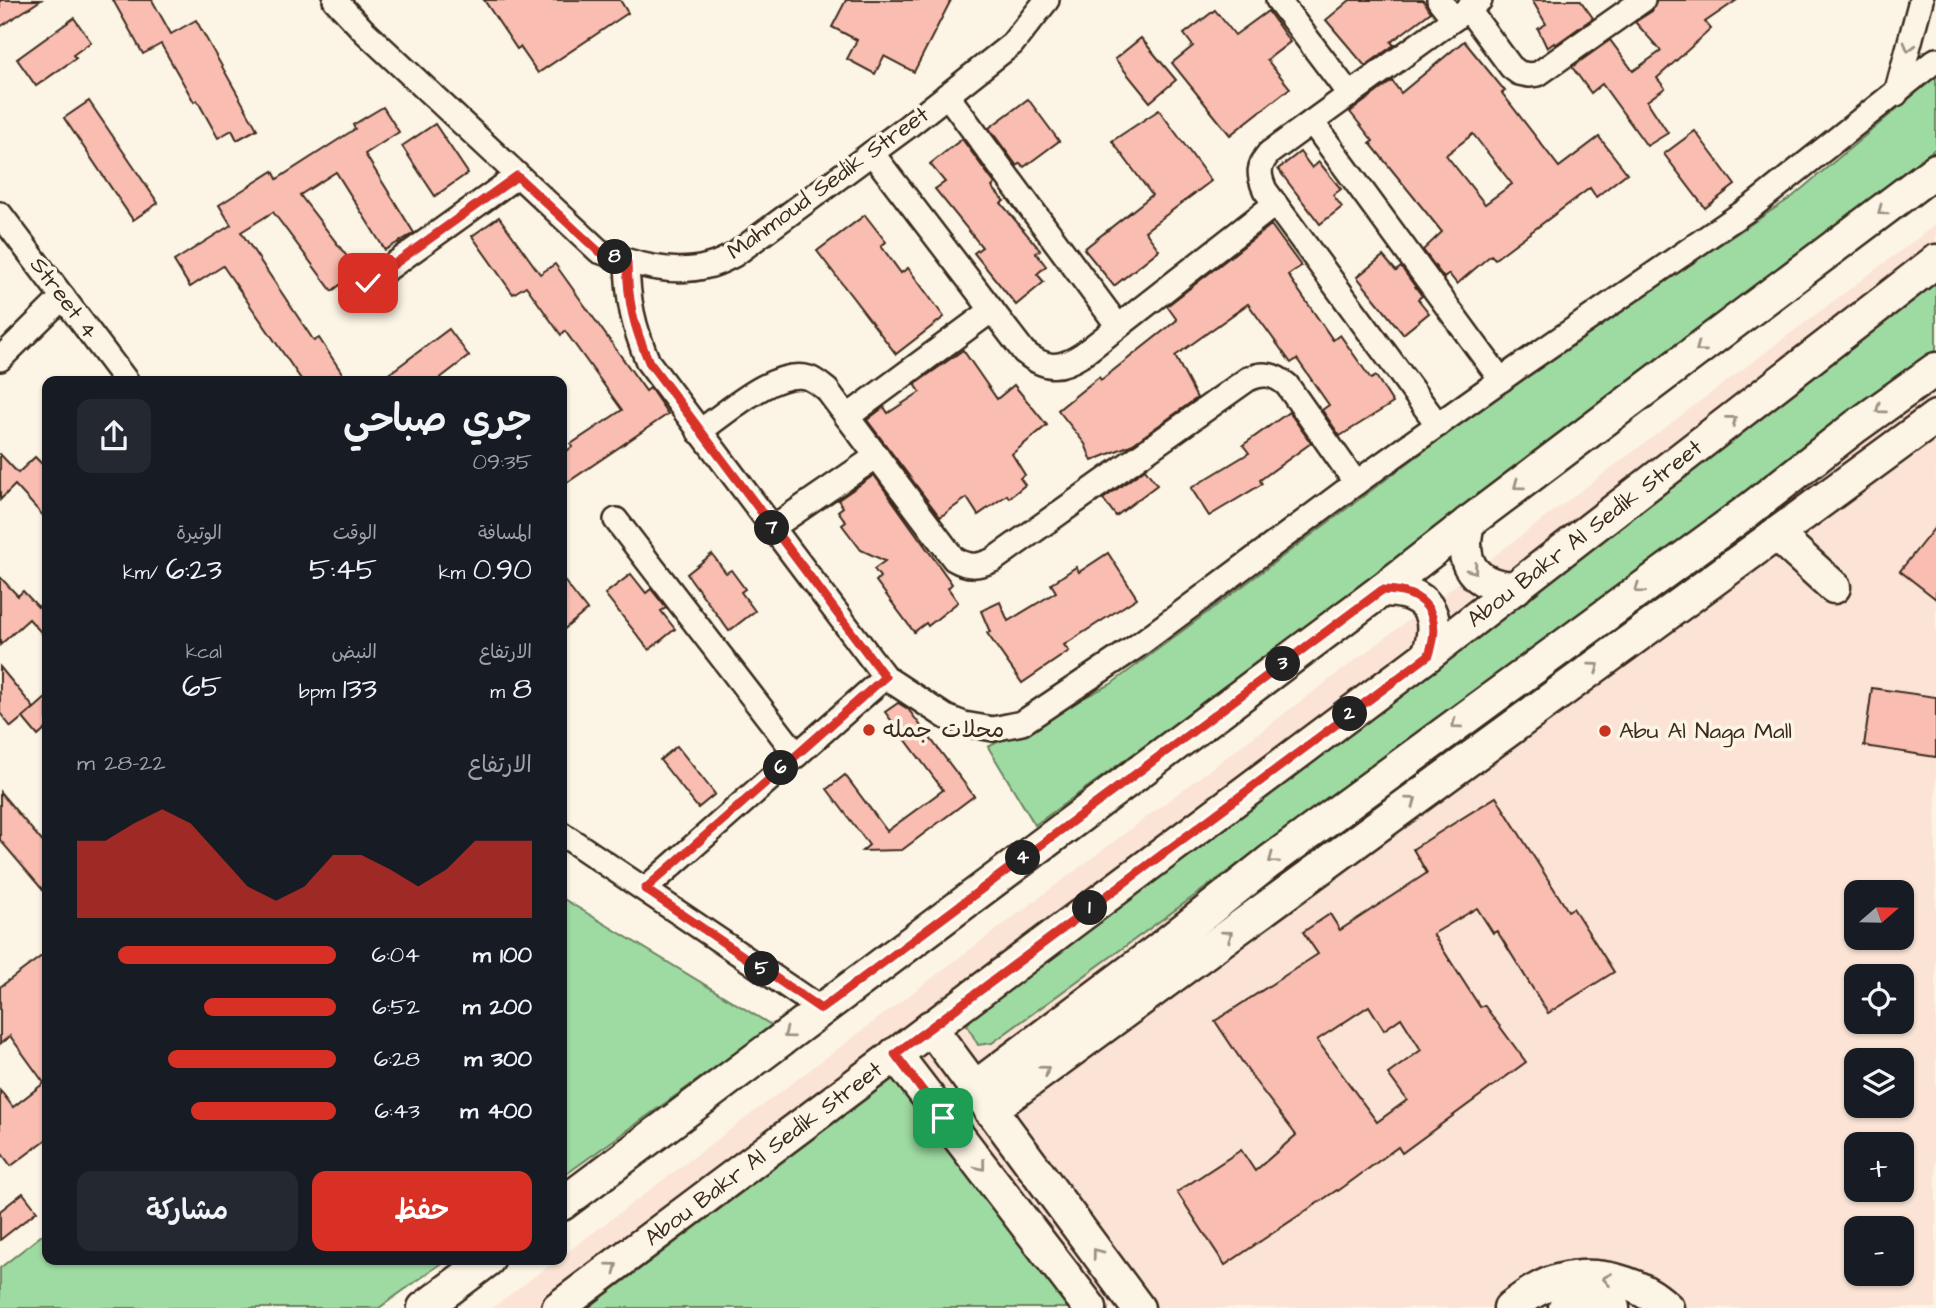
<!DOCTYPE html>
<html lang="ar">
<meta charset="utf-8">
<style>
:root{--surface:#171b24;--page:#242831;--text:#f1f3f6;--muted:#9ea1a6;--accent:#d93025}
body{margin:0;font-family:"Architects Daughter","Playpen Sans Arabic",sans-serif;background:var(--page);color:var(--text);direction:rtl;height:100vh;display:flex;flex-direction:column;font-size:26px;white-space:nowrap}
*{box-sizing:border-box;margin:0}
p{font-size:23px;color:var(--muted)}
.icon{flex:none;width:38px;height:38px;fill:none;stroke:currentColor;stroke-width:2;stroke-linecap:round;stroke-linejoin:round}
.map{position:relative;flex:1;overflow:hidden;direction:ltr}
.side{position:absolute;left:42px;top:376px;width:525px;height:889px;display:flex;flex-direction:column;background:var(--surface);border-radius:14px;box-shadow:0 2px 5px #0004;direction:rtl}
.side>*{flex:none}
.needle{width:46px;rotate:70deg}
.fabs{position:absolute;left:1844px;top:880px;display:grid;gap:14px}
.fabs a{display:grid;place-items:center;width:70px;height:70px;border-radius:14px;background:var(--surface);box-shadow:0 2px 5px #0004;font-size:35px}
.pin{position:absolute;display:grid;place-items:center;width:60px;height:60px;color:#fff;margin:-30px;border-radius:14px;box-shadow:0 4px 10px #0006}
.km{position:absolute;width:35px;height:35px;margin:-18px;border-radius:50%;background:#222;color:#fff;font-size:19px;line-height:35px;text-align:center}
.round{display:grid;place-items:center;flex:none;width:74px;height:74px;border-radius:14px;background:var(--page)}
.head{display:flex;align-items:center;justify-content:space-between;height:119px;padding:0 35px}
h1{font-size:38px;font-weight:600;line-height:52px}
.metrics{display:grid;grid-template-columns:repeat(3,1fr);gap:10px;height:119px;padding:7px 35px}
.metrics div{display:grid;align-content:center}
.metrics b{font-size:30px;font-weight:600}
.metrics small{font-size:19px;font-weight:400}
.metrics p{font-size:19px}
.chart{height:196px;padding:14px 35px}
.chart p{display:flex;justify-content:space-between}
.chart svg{width:100%;height:126px;margin-top:7px;fill:var(--accent);opacity:.7}
.cta{display:flex;gap:14px;margin-top:auto;padding:14px 35px}
.cta a{flex:1;height:80px;border-radius:14px;background:var(--accent);color:#fff;font-size:28px;font-weight:600;line-height:80px;text-align:center}
.cta a+a{background:var(--page);color:var(--text)}
ul{padding:0 35px;list-style:none;font-size:23px}
li{display:grid;grid-template-columns:112px 84px 1fr;align-items:center;height:52px}
li i{height:18px;border-radius:9px;background:var(--accent)}
.map>svg:first-child{display:block}
</style>
<div class="map">
<svg width="1936" height="1308" viewBox="0 0 1936 1308">
<rect width="100%" height="100%" fill="#fcf5e5"/>
<filter id="ink" filterUnits="userSpaceOnUse"><feTurbulence type="fractalNoise" baseFrequency=".0143" numOctaves="2"/><feDisplacementMap in="SourceGraphic" scale="14" xChannelSelector="R" yChannelSelector="G"/><feConvolveMatrix kernelMatrix="1 2 1 2 8 2 1 2 1" color-interpolation-filters="sRGB"/></filter>
<g filter="url(#ink)">
<path fill="#fbe4d5" fill-rule="evenodd" d="M1936 224V1308H492L557 1260H562V1256ZM1857 892H1902V938H1857ZM1857 976H1902V1022H1857ZM1857 1060H1902V1106H1857ZM1857 1144H1902V1190H1857ZM1857 1228H1902V1274H1857Z"/>
<g fill="#9edba2" stroke="#6c8260" stroke-width="2">
<polygon points="1936,76 1936,148 1362,589 1035,825 988,747 1111,684 1557,352 1792,197"/>
<polygon points="1936,282 1936,357 992,1043 978,1045 967,1025 980,1006"/>
<polygon points="562,898 773,1026 562,1177"/>
<polygon points="893,1079 1077,1308 588,1308"/>
<polygon points="47,1231 47,1260 446,1260 379,1308 0,1308 0,1268"/>
</g>
<g fill="#f9beb1" stroke="#3b2a1e" stroke-width="2" fill-rule="evenodd">
<polygon points="0,0 41,0 0,27"/>
<polygon points="113,0 152,0 171,34 196,20 257,129 237,140 232,130 218,138 197,100 194,102 161,44 143,54"/>
<polygon points="484,0 620,0 628,13 538,73 520,47 517,49"/>
<polygon points="846,0 951,0 914,72 884,56 875,74 847,59 857,40 832,27"/>
<polygon points="1350,0 1423,0 1431,12 1391,42 1394,45 1365,66 1326,20"/>
<polygon points="1532,0 1580,0 1593,18 1555,45 1554,43 1547,48 1538,29 1546,24"/>
<polygon points="1657,0 1737,0 1705,22 1711,29 1657,78 1665,88 1647,101 1668,133 1647,146 1602,84 1591,93 1572,67 1610,40 1633,71 1661,51 1635,22 1652,11"/>
<polygon points="1215,10 1235,35 1268,11 1290,42 1267,60 1290,88 1230,135 1172,63 1193,46 1184,34"/>
<polygon points="74,18 91,42 73,55 76,58 36,86 17,59"/>
<polygon points="1141,38 1176,80 1150,102 1115,59"/>
<path d="M1464 41 1505 91 1502 93 1559 167 1599 137 1627 173 1596 197 1590 188 1495 259 1491 255 1457 284 1449 274 1444 278 1423 250 1442 232 1370 143 1373 141 1350 112 1392 81 1401 93ZM1473 134 1512 184 1485 204 1446 155Z"/>
<polygon points="1028,99 1059,141 1024,167 1020,163 1017,166 989,128"/>
<polygon points="89,101 158,203 133,220 64,118"/>
<polygon points="383,107 399,132 365,154 414,233 385,250 336,172 300,195 358,271 332,291 273,212 241,232 314,341 319,338 348,382 303,382 223,266 190,287 174,261 231,225 219,205 273,171 277,179 355,129 353,125"/>
<polygon points="1159,110 1211,181 1145,231 1159,250 1114,286 1084,249 1152,195 1112,141"/>
<polygon points="435,124 468,173 435,196 402,146"/>
<polygon points="1695,131 1735,185 1705,208 1664,154"/>
<polygon points="962,139 995,184 992,187 1004,201 1001,203 1040,250 1036,253 1046,266 1037,274 1044,282 1016,305 974,253 982,247 935,189 945,182 930,164"/>
<polygon points="1300,152 1312,168 1319,162 1341,189 1333,195 1342,207 1320,224 1278,169"/>
<polygon points="865,215 886,242 881,246 901,273 908,268 944,317 896,354 817,251"/>
<polygon points="499,217 540,274 555,264 646,391 650,388 668,414 562,486 562,454 572,447 571,444 622,410 565,331 561,335 526,286 513,294 472,236"/>
<polygon points="1271,225 1301,266 1288,275 1333,340 1340,335 1371,379 1376,376 1393,403 1340,436 1322,410 1329,405 1297,359 1291,363 1248,304 1175,356 1197,398 1133,444 1092,461 1085,444 1058,410 1099,377 1101,380 1177,320 1167,306"/>
<polygon points="1383,256 1396,271 1401,267 1422,296 1418,299 1429,313 1403,334 1357,277"/>
<polygon points="449,329 469,356 435,382 378,382"/>
<polygon points="963,350 997,399 1014,385 1047,425 1012,454 1025,475 1020,478 1025,485 1009,498 1007,495 978,515 967,498 940,517 867,420 884,407 888,413 920,392 915,384"/>
<polygon points="1289,412 1311,443 1260,480 1262,484 1209,516 1191,488 1249,453 1243,445"/>
<polygon points="0,454 18,473 35,457 47,469 47,520 15,485 0,500"/>
<polygon points="1145,469 1157,485 1116,516 1103,499"/>
<polygon points="874,475 952,584 948,588 958,602 928,626 926,623 914,632 876,581 880,577 874,569 885,561 861,550 842,525 846,522 838,511 843,507 838,500"/>
<polygon points="1936,526 1936,599 1900,571"/>
<polygon points="1108,553 1137,598 1064,645 1069,651 1022,683 987,633 990,632 981,611 1000,602 1008,621 1056,592 1051,584 1076,567 1079,572"/>
<polygon points="712,554 726,573 731,570 745,589 741,592 755,611 729,631 687,574"/>
<polygon points="631,574 646,593 651,589 666,608 661,611 675,629 649,650 605,594"/>
<polygon points="0,577 18,596 23,591 38,607 47,599 47,639 29,619 0,645"/>
<polygon points="562,578 587,610 562,631"/>
<polygon points="0,667 34,708 11,727 0,713"/>
<polygon points="1872,688 1936,697 1936,757 1864,746"/>
<polygon points="47,697 47,728 38,736 23,718"/>
<polygon points="898,703 908,709 974,796 902,850 862,851 869,845 827,789 845,775 887,831 943,790 885,712"/>
<polygon points="677,746 715,794 698,808 660,760"/>
<polygon points="0,792 47,847 47,895 0,840"/>
<path d="M1496 797 1568 911 1573 908 1614 972 1548 1013 1497 931 1493 933 1477 908 1433 934 1480 1007 1484 1005 1526 1062 1402 1153 1398 1147 1338 1191 1337 1190 1225 1265 1177 1192 1241 1150 1255 1171 1296 1135 1255 1081 1215 1021 1318 954 1303 932 1330 914 1340 930 1427 873 1413 849ZM1369 1006 1384 1030 1401 1018 1421 1050 1388 1074 1407 1100 1377 1122 1317 1040Z"/>
<polygon points="47,952 47,1139 11,1166 0,1151 0,1090 13,1107 44,1083 10,1036 0,1044 0,987"/>
<polygon points="23,1193 37,1211 0,1240 0,1211"/>
</g>
<g fill="none" stroke-linecap="round" stroke-linejoin="round">
<g stroke="#3b2a1e" stroke-width="28">
<g id="street">
<path d="M335 0 364 31 599 251C633 264 672 276 708 266 717 264 726 259 734 255L907 127 1012 44 1047 0"/>
<polyline points="1278,0 1350,95"/>
<polyline points="1439,0 1454,19"/>
<polyline points="1468,9 1511,67 1519,73 1529,75 1538,74 1643,0"/>
<polyline points="1896,94 1921,0"/>
<polyline points="947,95 1118,326"/>
<polyline points="1312,122 1501,380"/>
<path d="M872 153 1024 352C1045 369 1059 370 1082 355L1275 204"/>
<polyline points="0,214 127,382"/>
<path d="M627 262C628 302 633 325 648 362L885 677 946 717 964 724 993 729 1022 723 1137 646 1356 483 1516 369 1754 205 1936 60"/>
<polyline points="368,283 517,176"/>
<polyline points="0,359 63,297"/>
<polyline points="847,417 992,310"/>
<path d="M1438 425 1265 190C1258 174 1258 166 1269 153L1480 0"/>
<path d="M699 432C725 414 776 367 809 378 815 380 822 386 827 390L954 559C968 567 977 567 993 560L1248 379C1263 372 1274 374 1287 385L1356 483"/>
<polyline points="616,520 797,755"/>
<polyline points="772,528 877,456"/>
<polyline points="562,834 821,1009"/>
<polyline points="645,889 885,677"/>
</g>
</g>
<g stroke="#3b2a1e" stroke-width="37">
<g id="secondary">
<path d="M1468 523C1458 564 1474 586 1516 588"/>
<polyline points="1776,534 1834,587"/>
<path d="M1382 590C1426 590 1443 614 1428 655"/>
<polyline points="930,1027 1138,1308"/>
<polyline points="895,1054 1090,1308"/>
<polyline points="974,1088 1158,950 1269,862 1749,510 1855,427 1936,369"/>
<polyline points="990,1110 1936,417"/>
<polyline points="562,1204 1382,590 1468,523 1936,170"/>
<polyline points="424,1308 488,1260"/>
<path id="s1" d="M558 1308 1428 655 1936 261"/>
<path d="M1510 1308C1525 1297 1542 1284 1562 1280 1598 1271 1640 1282 1667 1308"/>
<path d="M1565 1308C1581 1303 1597 1303 1613 1308"/>
</g>
</g>
<use href="#street" stroke="#fcf5e5" stroke-width="23"/>
<use href="#secondary" stroke="#fcf5e5" stroke-width="32"/>
</g>
<defs><path id="oneway-chevron" d="M-2-3.5L2.5 0L-2 3.5" fill="none" stroke-width="1.6" stroke-linecap="round" stroke-linejoin="round" transform="scale(1.75)"/></defs>
<g stroke="#9c9082">
<use href="#oneway-chevron" transform="translate(1909 47) rotate(105)"/>
<use href="#oneway-chevron" transform="translate(1882 211) rotate(143)"/>
<use href="#oneway-chevron" transform="translate(1700 348) rotate(143)"/>
<use href="#oneway-chevron" transform="translate(1880 409) rotate(144)"/>
<use href="#oneway-chevron" transform="translate(1732 420) rotate(-38)"/>
<use href="#oneway-chevron" transform="translate(1518 485) rotate(143)"/>
<use href="#oneway-chevron" transform="translate(1473 569) rotate(53)"/>
<use href="#oneway-chevron" transform="translate(1639 589) rotate(144)"/>
<use href="#oneway-chevron" transform="translate(1595 667) rotate(-36)"/>
<use href="#oneway-chevron" transform="translate(1456 724) rotate(143)"/>
<use href="#oneway-chevron" transform="translate(1412 801) rotate(-36)"/>
<use href="#oneway-chevron" transform="translate(1273 859) rotate(143)"/>
<use href="#oneway-chevron" transform="translate(1228 935) rotate(-36)"/>
<use href="#oneway-chevron" transform="translate(788 1034) rotate(143)"/>
<use href="#oneway-chevron" transform="translate(1045 1070) rotate(-36)"/>
<use href="#oneway-chevron" transform="translate(981 1166) rotate(52)"/>
<use href="#oneway-chevron" transform="translate(1097 1253) rotate(-127)"/>
<use href="#oneway-chevron" transform="translate(613 1267) rotate(-37)"/>
<use href="#oneway-chevron" transform="translate(1607 1279) rotate(-170)"/>
</g>
</g>
<g fill="none" stroke-linecap="round" stroke-linejoin="round" filter="url(#ink)">
<g stroke="#fff" stroke-width="14">
<path id="route" d="M368 283 517 176 598 251 627 262C628 302 633 325 649 362L885 677 645 889 821 1009 1382 590C1426 590 1443 614 1429 655L895 1054 943 1118"/>
</g>
<use href="#route" stroke="#d93025" stroke-width="9"/>
</g>
<g fill="#c8321e" stroke="#fcf5e5" stroke-width="2.5">
<circle cx="869" cy="730" r="7"/>
<circle cx="1605" cy="731" r="7"/>
</g>
<g text-anchor="middle" dominant-baseline="central" stroke-width="7" stroke-linejoin="round" paint-order="stroke">
<g font-size="23" fill="#3b2a1e" stroke="#fcf5e5">
<text transform="translate(828 183) rotate(-36)">Mahmoud Sedik Street</text>
<text transform="translate(64 298) rotate(53)">Street 4</text>
<text stroke="none"><textPath href="#s1" startOffset="1286">Abou Bakr Al Sedik Street</textPath></text>
<text stroke="none"><textPath href="#s1" startOffset="257">Abou Bakr Al Sedik Street</textPath></text>
</g>
<g font-size="23" fill="#3b2a1e" stroke="#fcf5e5" text-anchor="start">
<text x="883" y="730">محلات جمله</text>
<text x="1619" y="731">Abu Al Naga Mall</text>
</g>
</g>
</svg>
<div class="fabs">
<a><svg class="needle" viewBox="-14 -14 28 28"><path d="M0-13l5 13h-10z" fill="#e53935"/><path d="M0 13l5-13h-10z" fill="#9ea1a6"/></svg></a>
<a><svg class="icon" aria-label="locate" viewBox="0 0 24 24"><circle cx="12" cy="12" r="6"/><path d="M12 2v4M12 18v4M2 12h4M18 12h4"/></svg></a>
<a><svg class="icon" aria-label="layers" viewBox="0 0 24 24"><path d="M12 4l9 5-9 5-9-5zM3 14l9 5 9-5"/></svg></a>
<a>+</a>
<a>−</a>
</div>
<div class="pin" style="left:943px;top:1118px;background:#1e9e55"><svg class="icon" aria-label="arrive" viewBox="0 0 24 24"><path d="M6 21V4h12l-3 4 3 4H6"/></svg></div>
<div class="pin" style="left:368px;top:283px;background:#d93025"><svg class="icon" aria-label="check" viewBox="0 0 24 24"><path d="M5 12l5 5 9-10"/></svg></div>
<b class="km" style="left:1090px;top:908px">1</b>
<b class="km" style="left:1350px;top:714px">2</b>
<b class="km" style="left:1283px;top:664px">3</b>
<b class="km" style="left:1023px;top:858px">4</b>
<b class="km" style="left:762px;top:969px">5</b>
<b class="km" style="left:781px;top:768px">6</b>
<b class="km" style="left:772px;top:528px">7</b>
<b class="km" style="left:615px;top:257px">8</b>
<section class="side">
<div class="head"><div><h1>جري صباحي</h1><p>09:35</p></div><a class="round"><svg class="icon" aria-label="share" viewBox="0 0 24 24"><path d="M12 15V3M7 8l5-5 5 5M5 13v7h14v-7"/></svg></a></div>
<div class="metrics">
<div><p>المسافة</p><b>0.90<small> km</small></b></div>
<div><p>الوقت</p><b>5:45</b></div>
<div><p>الوتيرة</p><b>6:23<small> /km</small></b></div>
</div>
<div class="metrics">
<div><p>الارتفاع</p><b>8<small> m</small></b></div>
<div><p>النبض</p><b>133<small> bpm</small></b></div>
<div><p>kcal</p><b>65</b></div>
</div>
<div class="chart"><p><span>الارتفاع</span>22–28 m</p>
<svg viewBox="0 0 160 44" preserveAspectRatio="none"><path d="M0 44V17L10 17L20 11L30 6L40 11L50 22L60 33L70 38L80 33L90 22L100 22L110 27L120 33L130 27L140 17L150 17L160 17V44z"/></svg>
</div>
<ul>
<li><b>100 m</b>6:04<i style="width:84%"></i></li>
<li><b>200 m</b>6:52<i style="width:51%"></i></li>
<li><b>300 m</b>6:28<i style="width:65%"></i></li>
<li><b>400 m</b>6:43<i style="width:56%"></i></li>
</ul>
<div class="cta"><a>حفظ</a><a>مشاركة</a></div>
</section>
</div>
